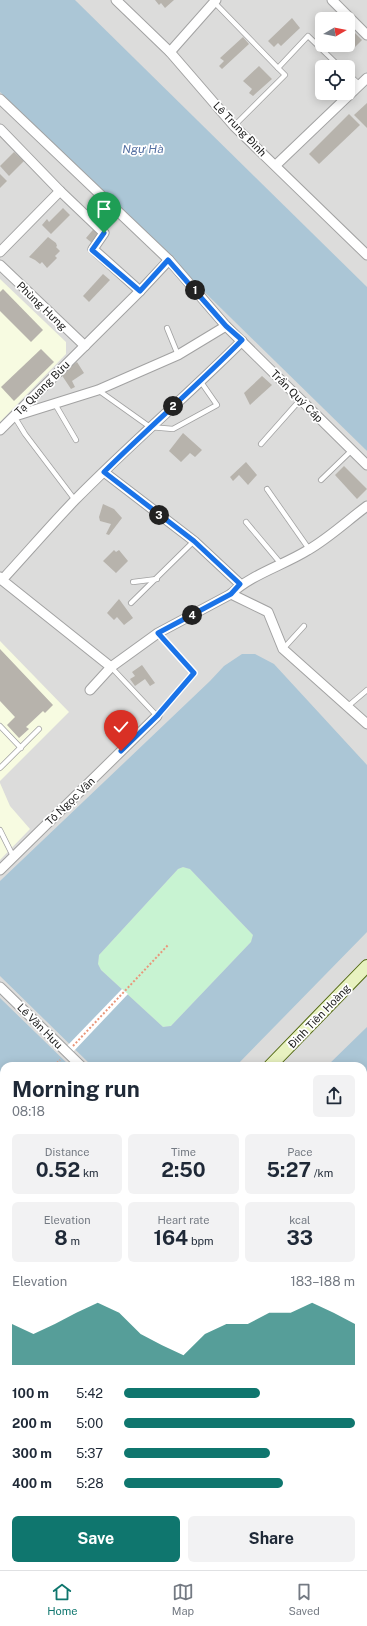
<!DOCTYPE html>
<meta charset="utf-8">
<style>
:root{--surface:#fff;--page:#f2f2f3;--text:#1f2937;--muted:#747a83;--line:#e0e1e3;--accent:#0f766e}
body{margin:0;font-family:"Public Sans",sans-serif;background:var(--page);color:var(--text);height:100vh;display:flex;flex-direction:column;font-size:15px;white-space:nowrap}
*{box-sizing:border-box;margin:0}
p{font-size:13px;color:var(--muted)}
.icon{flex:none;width:22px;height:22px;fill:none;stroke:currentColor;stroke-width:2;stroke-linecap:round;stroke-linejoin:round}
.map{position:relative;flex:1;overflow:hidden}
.sheet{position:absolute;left:0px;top:1062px;width:367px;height:508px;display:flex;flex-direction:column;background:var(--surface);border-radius:12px 12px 0 0;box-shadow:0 2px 10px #0003}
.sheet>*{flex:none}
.needle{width:26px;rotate:81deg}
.fabs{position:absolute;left:315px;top:12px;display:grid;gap:8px}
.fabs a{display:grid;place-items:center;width:40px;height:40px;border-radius:6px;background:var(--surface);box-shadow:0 2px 10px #0003;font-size:20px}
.pin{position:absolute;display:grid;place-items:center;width:34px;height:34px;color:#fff;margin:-41px -17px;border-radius:50% 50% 50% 0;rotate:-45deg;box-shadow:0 0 4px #0007}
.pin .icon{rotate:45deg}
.km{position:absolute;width:20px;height:20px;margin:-10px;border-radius:50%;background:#222;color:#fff;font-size:11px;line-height:20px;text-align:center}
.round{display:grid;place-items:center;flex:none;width:42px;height:42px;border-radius:6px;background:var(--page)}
.headline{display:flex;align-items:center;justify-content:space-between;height:68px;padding:0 12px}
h1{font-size:22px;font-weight:700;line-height:30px}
.metrics{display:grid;grid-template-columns:repeat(3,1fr);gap:6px;height:68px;padding:4px 12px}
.metrics div{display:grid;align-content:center;border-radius:6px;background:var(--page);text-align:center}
.metrics b{font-size:20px;font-weight:700}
.metrics small{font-size:11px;font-weight:400}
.metrics p{font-size:11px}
.chart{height:112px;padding:8px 12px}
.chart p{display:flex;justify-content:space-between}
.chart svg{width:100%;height:72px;margin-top:4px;fill:var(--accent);opacity:.7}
.primary-button{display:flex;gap:8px;margin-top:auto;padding:8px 12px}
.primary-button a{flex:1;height:46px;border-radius:6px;background:var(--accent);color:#fff;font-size:16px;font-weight:700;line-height:46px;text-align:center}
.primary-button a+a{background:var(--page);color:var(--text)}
ul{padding:0 12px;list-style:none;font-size:13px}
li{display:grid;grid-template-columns:64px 48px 1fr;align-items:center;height:30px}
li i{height:10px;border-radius:5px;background:var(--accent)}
.tab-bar{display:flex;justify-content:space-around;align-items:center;height:56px;border-top:1px solid var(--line);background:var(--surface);font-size:11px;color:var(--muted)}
.tab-bar a{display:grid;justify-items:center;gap:2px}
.tab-bar .active{color:var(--accent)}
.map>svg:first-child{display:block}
</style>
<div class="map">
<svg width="367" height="1570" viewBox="0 0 367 1570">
<rect width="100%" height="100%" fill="#eeece6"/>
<path fill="#dcdcdb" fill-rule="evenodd" d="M0 0H367V1570H0ZM322 19H348V45H322ZM322 67H348V93H322ZM4 1066H363V1566H4Z"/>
<g fill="#f7fbe1">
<polygon points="0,279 66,342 66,354 0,422"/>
<polygon points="0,641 69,712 0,781"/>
<polygon points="0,783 10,806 30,829 0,860"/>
</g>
<g fill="#c8f3d2">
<polygon points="183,867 190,869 253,935 251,942 171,1026 163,1027 101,970 98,964 99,955 178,869"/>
<polygon points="367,1098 367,1213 363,1209 363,1101"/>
<polygon points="0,1126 4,1130 4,1210 0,1215"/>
</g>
<g fill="#abc6d6" fill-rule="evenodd">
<polygon points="0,0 75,0 367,287 367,451 0,92"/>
<path d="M242 654H255L274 664 367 765V932L236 1066H92L0 976V881L210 681 224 666ZM183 867 190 869 253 935 251 942 171 1026 163 1027 101 970 98 964 99 955 178 869Z"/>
<polygon points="0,998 70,1066 4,1066 4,1130 0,1126"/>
<polygon points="367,1027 367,1098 363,1101 363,1066 327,1066"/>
<polygon points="363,1209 367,1213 367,1308 363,1302"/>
<polygon points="4,1210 4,1297 0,1301 0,1215"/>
<polygon points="0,1497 4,1500 4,1566 18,1566 14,1570 0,1570"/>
<polygon points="363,1521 367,1525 367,1570 338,1570 334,1566 363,1566"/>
</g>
<polygon fill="#fff" points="122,989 128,994 72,1053 66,1047"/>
<g fill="#b7b3ac">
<polygon points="155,0 174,0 165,8 161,3 159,5"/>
<polygon points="292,18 300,28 281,46 278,43 274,47 268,41"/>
<polygon points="348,26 362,40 351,51 345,45 348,45"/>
<polygon points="243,37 249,44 222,69 219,66 224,61 220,58"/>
<polygon points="259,66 272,79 253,96 249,93 252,89 243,81"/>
<polygon points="367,103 367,128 354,115"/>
<polygon points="349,114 360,125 319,164 309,154"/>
<polygon points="14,152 24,161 9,176 0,166"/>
<polygon points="0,174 7,181 0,188"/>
<polygon points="63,208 70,215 51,234 42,225 47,219 49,222"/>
<polygon points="103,218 109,224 92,243 86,238"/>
<polygon points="48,237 56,243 57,246 56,247 60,251 55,256 57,258 47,268 42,262 40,264 35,260 29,257"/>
<polygon points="103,274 110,280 89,302 83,296"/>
<polygon points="3,289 43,330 31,342 0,311 0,292"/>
<polygon points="41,349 54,362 14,401 1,387"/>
<polygon points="77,362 84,373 72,381 75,387 71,389 61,374"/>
<polygon points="262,376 272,385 250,405 244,393"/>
<polygon points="183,433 202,450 195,457 190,453 181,462 169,451"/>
<polygon points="246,462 257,475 248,485 239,475 233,481 230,477"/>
<polygon points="344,466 367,489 357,499 335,475"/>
<polygon points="103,504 114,509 122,518 109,535 106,534 111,524 100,521 99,517"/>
<polygon points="114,550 116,552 119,550 128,561 116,573 103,561"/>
<polygon points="119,599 133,618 124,625 117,617 114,620 107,613"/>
<polygon points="0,649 53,705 45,713 43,711 26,727 29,729 19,738 7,725 15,717 0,701"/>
<polygon points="142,665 155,683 150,686 145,679 135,686 130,679 135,676 132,672"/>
<polygon points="228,1566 240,1566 243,1570 224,1570"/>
</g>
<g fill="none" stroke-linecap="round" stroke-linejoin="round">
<g stroke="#a2a2a2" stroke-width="6">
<g id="service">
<polyline points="214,2 278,68"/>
<polyline points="348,74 360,85"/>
<polyline points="234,126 285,75 278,68 308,36 340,67"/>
<polyline points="167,328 178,355"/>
<polyline points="98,390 150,427 173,429 217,405 201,382"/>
<polyline points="55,404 76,440"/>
<polyline points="14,416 25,434 75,500"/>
<polyline points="261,444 300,400"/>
<polyline points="321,480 352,450"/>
<polyline points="267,489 309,549"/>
<polyline points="246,522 282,565"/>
<polyline points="133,582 157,579"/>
<polyline points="131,603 194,541"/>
<polyline points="283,649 304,626"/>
<polyline points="111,667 157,716 194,673 158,633"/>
<polyline points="347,707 367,690"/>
<polyline points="0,726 21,748"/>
<polyline points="0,768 39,729"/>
<polyline points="0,830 13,856"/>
<polyline points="363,1196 364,1195"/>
</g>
</g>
<g stroke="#a2a2a2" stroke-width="11">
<g id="minor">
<polyline points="116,0 170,52 234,126 367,255"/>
<polyline points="332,0 367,35"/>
<polyline points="170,52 216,0"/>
<polyline points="0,99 169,260 226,326 367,465"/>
<polyline points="0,129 60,191 104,233 93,249 140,291"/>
<polyline points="276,165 367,78"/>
<polyline points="0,252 60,191"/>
<polyline points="0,265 85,346"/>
<polyline points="15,416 98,390 178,355 226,326"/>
<polyline points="0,430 140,291 169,260"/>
<polyline points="104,472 194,541 240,584"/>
<polyline points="0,577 2,580 111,667"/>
<path d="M2 580C26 554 50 526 75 500 129 445 188 395 242 341"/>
<polyline points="231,594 268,612 283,649 367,724"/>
<path d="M90 690 111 667 158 633 231 594C250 575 284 565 308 550 329 538 348 520 367 506"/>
<polyline points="0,870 157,716"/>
<polyline points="0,987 81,1066"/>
<polyline points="363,1340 367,1344"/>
<polyline points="363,1410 367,1406"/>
<polyline points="0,1422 4,1427"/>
<polyline points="141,1566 145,1570"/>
<polyline points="199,1570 203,1566"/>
</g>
</g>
<g stroke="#526912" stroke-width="14">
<g id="secondary">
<polyline points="270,1066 367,966"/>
<polyline points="0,1344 4,1340"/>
</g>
</g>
<g stroke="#e9977b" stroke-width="2" stroke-dasharray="2 2" stroke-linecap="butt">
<polyline points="73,1046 169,944"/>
<polyline points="54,1066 60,1060"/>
<polyline points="0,1124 4,1119"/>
</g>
<use href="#service" stroke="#fff" stroke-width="4.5"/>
<use href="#minor" stroke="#fff" stroke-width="9"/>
<use href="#secondary" stroke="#e8f2c0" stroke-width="12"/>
</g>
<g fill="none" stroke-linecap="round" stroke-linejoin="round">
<g stroke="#fff" stroke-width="8">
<path id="route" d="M104 233 92 250 140 291 168 260 226 326 242 340C197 386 149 427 104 472L194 541 240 584 231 594 158 633 194 673 157 716 121 751"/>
</g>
<use href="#route" stroke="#1a73e8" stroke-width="5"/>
</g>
<g text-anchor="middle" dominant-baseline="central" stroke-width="3.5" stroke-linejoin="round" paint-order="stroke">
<g font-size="11" fill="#1e1e1e" stroke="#fff">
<text transform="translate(240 129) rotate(46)">Lê Trung Đình</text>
<text transform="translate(42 306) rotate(44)">Phùng Hưng</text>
<text transform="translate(42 388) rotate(-45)">Tạ Quang Bửu</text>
<text transform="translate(297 396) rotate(45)">Trần Quý Cáp</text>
<text transform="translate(70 801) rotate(-44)">Tô Ngọc Vân</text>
<text transform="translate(319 1016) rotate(-46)">Đinh Tiên Hoàng</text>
<text transform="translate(40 1026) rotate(45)">Lê Văn Hưu</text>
</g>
<g font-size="12" font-style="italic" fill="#5671a3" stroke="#fff">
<text x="143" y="149">Ngự Hà</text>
</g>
</g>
</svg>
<div class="fabs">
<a><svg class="needle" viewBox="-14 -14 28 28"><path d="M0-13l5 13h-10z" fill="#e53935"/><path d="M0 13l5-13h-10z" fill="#747a83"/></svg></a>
<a><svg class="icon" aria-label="locate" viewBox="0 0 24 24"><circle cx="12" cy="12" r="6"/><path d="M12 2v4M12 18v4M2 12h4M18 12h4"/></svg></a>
</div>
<div class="pin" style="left:104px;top:233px;background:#1e9e55"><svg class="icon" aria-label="arrive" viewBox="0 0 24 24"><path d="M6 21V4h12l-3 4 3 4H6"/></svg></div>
<div class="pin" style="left:121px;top:751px;background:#d93025"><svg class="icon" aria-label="check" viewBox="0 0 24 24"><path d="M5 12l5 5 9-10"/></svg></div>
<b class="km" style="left:195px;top:290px">1</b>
<b class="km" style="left:173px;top:406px">2</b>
<b class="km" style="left:159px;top:515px">3</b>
<b class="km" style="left:192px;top:615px">4</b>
<section class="sheet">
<div class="headline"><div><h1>Morning run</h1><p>08:18</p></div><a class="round"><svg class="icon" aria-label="share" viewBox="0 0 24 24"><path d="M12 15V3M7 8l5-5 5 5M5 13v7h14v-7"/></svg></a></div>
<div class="metrics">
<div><p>Distance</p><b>0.52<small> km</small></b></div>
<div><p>Time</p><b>2:50</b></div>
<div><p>Pace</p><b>5:27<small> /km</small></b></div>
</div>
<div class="metrics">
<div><p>Elevation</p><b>8<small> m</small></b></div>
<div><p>Heart rate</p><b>164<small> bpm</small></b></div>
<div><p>kcal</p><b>33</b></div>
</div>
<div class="chart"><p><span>Elevation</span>183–188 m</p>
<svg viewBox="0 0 160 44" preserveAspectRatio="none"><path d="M0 44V19L10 25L20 19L30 12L40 6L50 12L60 25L70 32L80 38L90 25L100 19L110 19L120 12L130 12L140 6L150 12L160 19V44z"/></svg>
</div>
<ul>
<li><b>100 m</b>5:42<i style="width:59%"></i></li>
<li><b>200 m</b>5:00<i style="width:100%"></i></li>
<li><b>300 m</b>5:37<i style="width:63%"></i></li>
<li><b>400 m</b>5:28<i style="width:69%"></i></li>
</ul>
<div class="primary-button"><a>Save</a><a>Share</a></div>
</section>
</div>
<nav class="tab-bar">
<a class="active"><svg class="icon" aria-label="home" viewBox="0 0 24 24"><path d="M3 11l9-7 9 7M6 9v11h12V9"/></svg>Home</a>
<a><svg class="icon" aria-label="map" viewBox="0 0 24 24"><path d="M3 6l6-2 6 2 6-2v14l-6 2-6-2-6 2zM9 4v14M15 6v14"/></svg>Map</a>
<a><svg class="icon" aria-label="saved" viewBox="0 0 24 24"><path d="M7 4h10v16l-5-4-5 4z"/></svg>Saved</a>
</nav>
